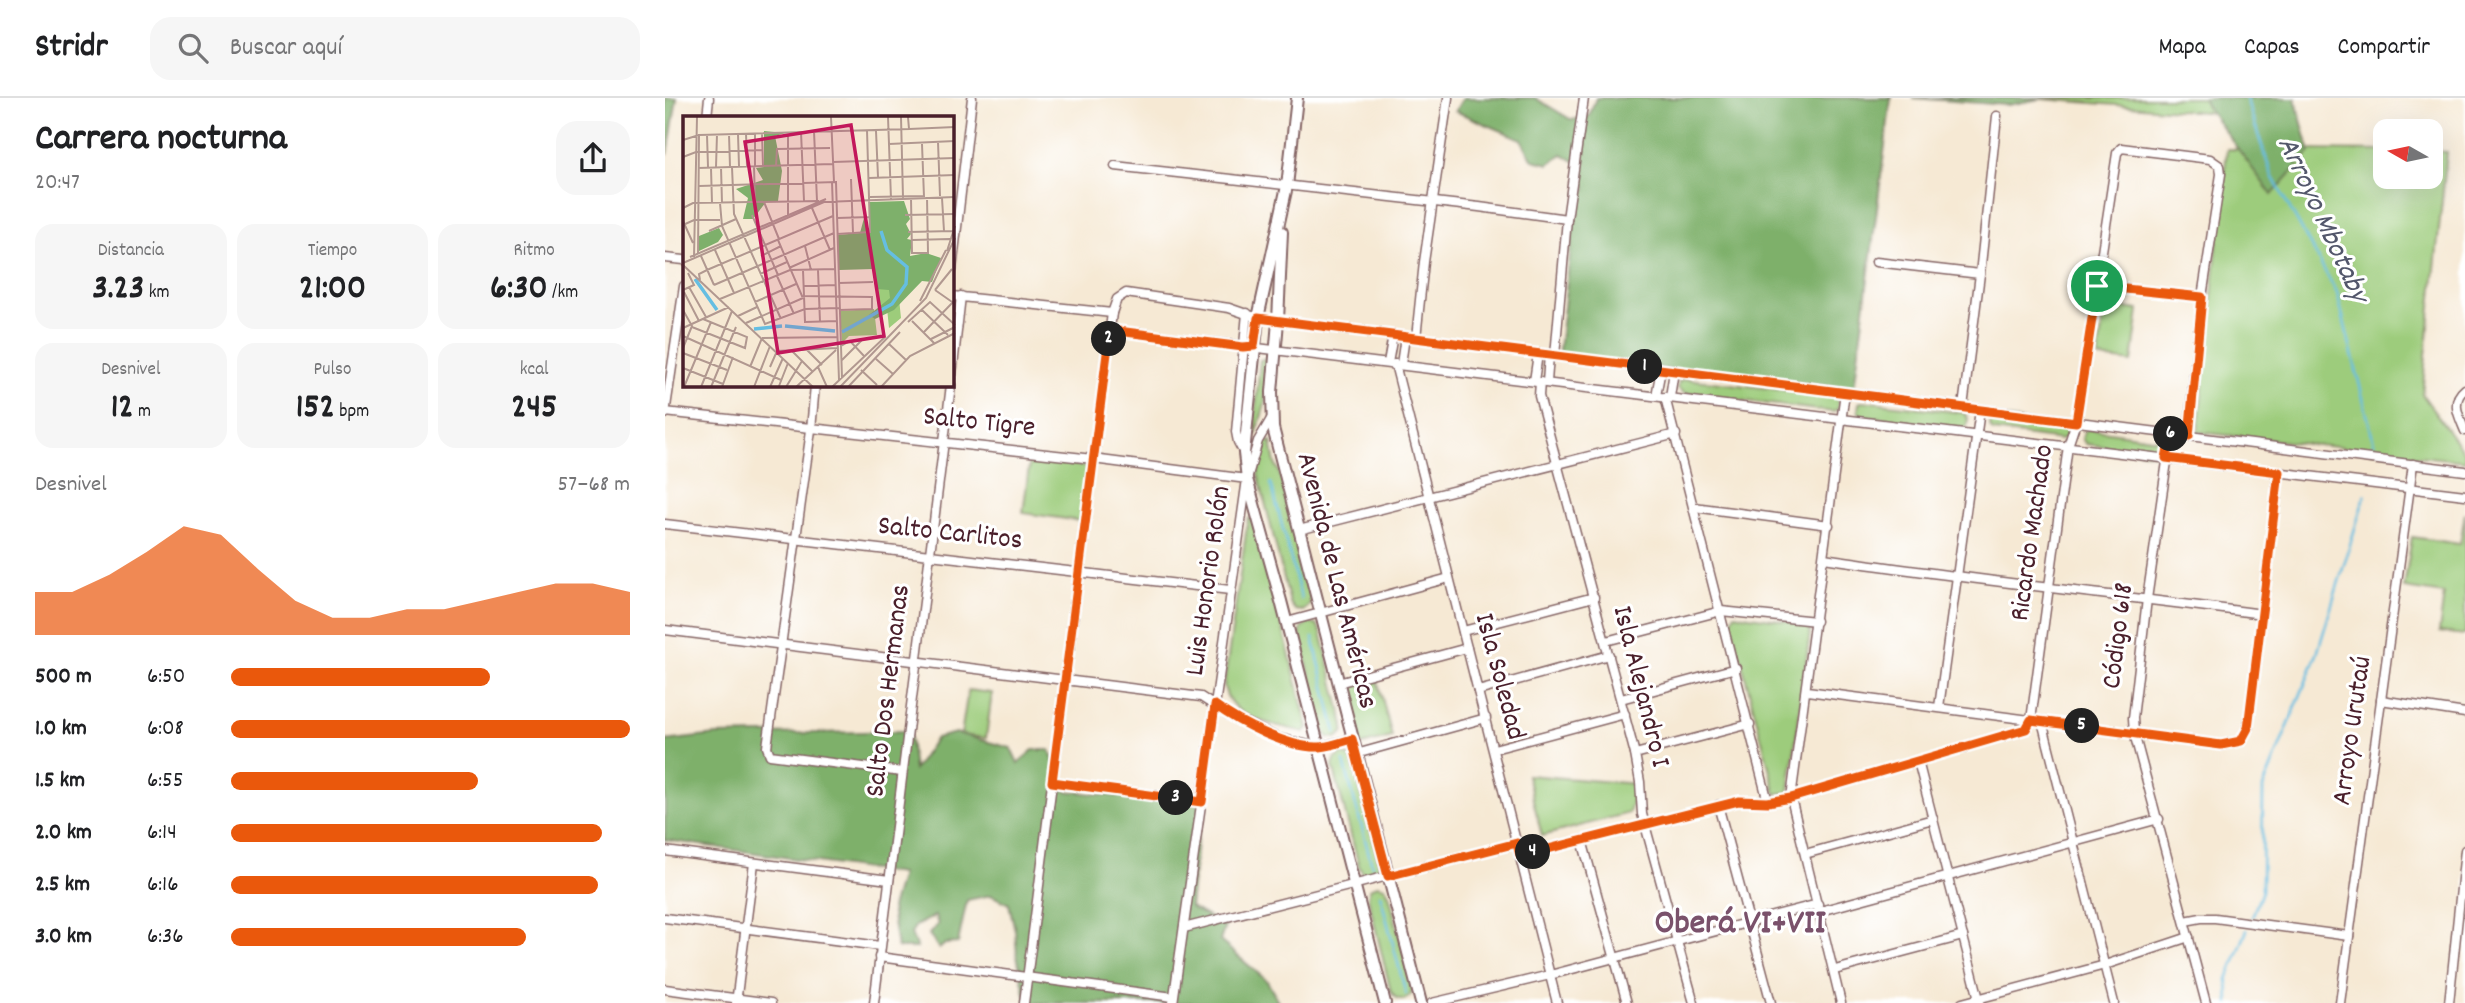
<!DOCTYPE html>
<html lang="es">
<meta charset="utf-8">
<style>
:root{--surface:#fff;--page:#f6f6f6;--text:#202124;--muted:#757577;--line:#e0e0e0;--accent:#ea580c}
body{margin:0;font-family:Dekko,sans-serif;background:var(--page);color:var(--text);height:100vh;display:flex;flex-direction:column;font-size:26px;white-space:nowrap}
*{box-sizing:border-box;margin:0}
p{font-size:23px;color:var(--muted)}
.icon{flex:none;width:38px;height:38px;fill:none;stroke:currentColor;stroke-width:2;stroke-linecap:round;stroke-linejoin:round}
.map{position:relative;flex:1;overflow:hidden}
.panel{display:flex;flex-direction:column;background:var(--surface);width:665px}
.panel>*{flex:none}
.needle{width:46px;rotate:279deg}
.controls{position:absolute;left:1708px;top:21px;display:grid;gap:14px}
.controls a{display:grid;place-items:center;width:70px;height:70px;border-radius:14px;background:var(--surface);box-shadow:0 7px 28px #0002;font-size:35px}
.pin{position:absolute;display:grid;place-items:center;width:60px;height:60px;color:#fff;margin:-30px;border:4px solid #fff;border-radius:50%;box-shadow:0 2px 7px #0007}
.km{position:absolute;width:35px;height:35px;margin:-18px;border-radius:50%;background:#222;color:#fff;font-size:19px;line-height:35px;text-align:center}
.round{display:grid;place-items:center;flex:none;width:74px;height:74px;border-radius:21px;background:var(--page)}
.overview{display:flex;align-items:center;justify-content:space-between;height:119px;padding:0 35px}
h1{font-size:38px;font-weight:700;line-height:52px}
.metrics{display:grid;grid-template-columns:repeat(3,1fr);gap:10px;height:119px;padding:7px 35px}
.metrics div{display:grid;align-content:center;border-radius:18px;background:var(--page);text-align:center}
.metrics b{font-size:35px;font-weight:700}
.metrics small{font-size:19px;font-weight:400}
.metrics p{font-size:19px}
.chart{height:196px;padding:14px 35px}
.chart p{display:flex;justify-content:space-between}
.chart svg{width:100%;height:126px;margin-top:7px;fill:var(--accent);opacity:.7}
ul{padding:0 35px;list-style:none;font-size:23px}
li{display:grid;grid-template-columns:112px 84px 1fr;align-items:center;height:52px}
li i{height:18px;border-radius:9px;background:var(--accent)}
header{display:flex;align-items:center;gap:42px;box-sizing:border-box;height:98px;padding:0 35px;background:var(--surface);border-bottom:2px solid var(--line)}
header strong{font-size:33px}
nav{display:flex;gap:38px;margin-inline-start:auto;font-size:24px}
.search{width:490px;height:63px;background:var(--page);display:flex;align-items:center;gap:18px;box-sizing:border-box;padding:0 24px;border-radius:21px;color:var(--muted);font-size:26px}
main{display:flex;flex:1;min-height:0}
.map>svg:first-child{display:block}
</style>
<header>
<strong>Stridr</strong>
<div class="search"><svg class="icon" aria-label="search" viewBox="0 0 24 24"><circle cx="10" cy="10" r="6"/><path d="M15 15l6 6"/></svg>Buscar aquí</div>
<nav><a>Mapa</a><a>Capas</a><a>Compartir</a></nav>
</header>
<main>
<section class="panel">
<div class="overview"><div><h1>Carrera nocturna</h1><p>20:47</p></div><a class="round"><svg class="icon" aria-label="share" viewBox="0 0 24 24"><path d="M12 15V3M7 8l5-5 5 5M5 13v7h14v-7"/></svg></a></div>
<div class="metrics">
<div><p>Distancia</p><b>3.23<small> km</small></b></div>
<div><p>Tiempo</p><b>21:00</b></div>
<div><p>Ritmo</p><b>6:30<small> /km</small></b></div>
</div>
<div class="metrics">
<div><p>Desnivel</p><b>12<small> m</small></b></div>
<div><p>Pulso</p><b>152<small> bpm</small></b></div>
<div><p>kcal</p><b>245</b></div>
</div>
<div class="chart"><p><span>Desnivel</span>57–68 m</p>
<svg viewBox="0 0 160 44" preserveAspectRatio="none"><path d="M0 44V29L10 29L20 23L30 15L40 6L50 9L60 21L70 32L80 38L90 38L100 35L110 35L120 32L130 29L140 26L150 26L160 29V44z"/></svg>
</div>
<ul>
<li><b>500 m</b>6:50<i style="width:65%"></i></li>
<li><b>1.0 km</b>6:08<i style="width:100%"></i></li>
<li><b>1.5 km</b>6:55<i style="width:62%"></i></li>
<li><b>2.0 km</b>6:14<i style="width:93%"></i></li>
<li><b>2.5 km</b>6:16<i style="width:92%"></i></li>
<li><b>3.0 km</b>6:36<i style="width:74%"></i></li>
</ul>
</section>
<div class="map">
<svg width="1800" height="905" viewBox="0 0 1800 905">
<rect width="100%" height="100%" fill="#fff"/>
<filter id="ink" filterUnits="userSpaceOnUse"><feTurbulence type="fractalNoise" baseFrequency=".0143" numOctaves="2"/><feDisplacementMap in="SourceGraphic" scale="14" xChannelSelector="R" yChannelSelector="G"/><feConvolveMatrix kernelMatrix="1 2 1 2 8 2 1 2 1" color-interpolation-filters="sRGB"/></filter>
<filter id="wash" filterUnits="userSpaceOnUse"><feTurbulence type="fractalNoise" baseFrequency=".00686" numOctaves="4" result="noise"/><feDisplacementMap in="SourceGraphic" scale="28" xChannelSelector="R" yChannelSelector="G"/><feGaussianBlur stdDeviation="1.57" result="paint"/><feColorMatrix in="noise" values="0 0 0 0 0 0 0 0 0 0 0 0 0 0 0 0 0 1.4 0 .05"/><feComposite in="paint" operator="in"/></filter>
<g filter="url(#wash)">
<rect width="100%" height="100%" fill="#f6e9d4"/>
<g fill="#9dcc7b" stroke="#747653" stroke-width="2">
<polygon points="1364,0 1564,0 1563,16"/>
<polygon points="1562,51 1720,53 1720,79 1766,79 1766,53 1782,54 1757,296 1800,356 1800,363 1533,334"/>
<polygon points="1440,207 1474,212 1467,264 1433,260"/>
<polygon points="602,260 600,306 591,337 590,318 595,262"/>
<polygon points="1022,281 1169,298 1173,304 1173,311 1168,314 1019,295 1013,290 1014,283"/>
<polygon points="1198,303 1299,315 1303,320 1302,328 1297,331 1196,317 1193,313 1194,305"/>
<polygon points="1331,319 1400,329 1402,338 1396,342 1328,333 1325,329 1326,321"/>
<polygon points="1423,331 1493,341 1494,351 1488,355 1421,346 1417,341 1419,334"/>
<polygon points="606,343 610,366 614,372 646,500 644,508 638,513 630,512 625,505 593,376 600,344"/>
<polygon points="365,361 423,369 416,423 358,415"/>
<polygon points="1800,415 1800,537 1774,534 1779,496 1739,490 1747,439 1795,446"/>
<path d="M590 420 643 630 639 634C610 626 564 623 559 587L583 421Z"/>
<polygon points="1070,516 1146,526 1124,694 1111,696 1066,524"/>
<polygon points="644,525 652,527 656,534 679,627 678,635 671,640 663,639 658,632 635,537 637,529"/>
<polygon points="712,580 727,639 693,648 678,589"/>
<polygon points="303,592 327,595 321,640 296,637"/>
<polygon points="677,656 684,658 688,665 715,763 713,771 706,776 698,775 694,768 668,668 670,661"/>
<polygon points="862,677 972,686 964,715 877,738"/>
<polygon points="712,787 720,789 724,796 747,889 746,897 739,902 731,900 726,894 703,799 705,791"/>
</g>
<g fill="#7eb06b" stroke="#64684b" stroke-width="2">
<polygon points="0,0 12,0 3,56 0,56"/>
<polygon points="798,0 870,0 907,22 924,18 931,0 1226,0 1189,291 893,260 910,114 921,91 912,65 897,56 884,66 868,62 856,41 790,13"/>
<polygon points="1247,0 1380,0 1343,7"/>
<polygon points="1538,0 1630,0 1645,54 1607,97 1542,9"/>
<polygon points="244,633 249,672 271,640 291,635 346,650 353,665 368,652 385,652 400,693 536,706 525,809 560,828 555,843 602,883 614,905 362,905 352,857 350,832 344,806 326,797 302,802 293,845 280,846 274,851 264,836 273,826 270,818 250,828 246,836 252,850 232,850 226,810 236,776 0,742 0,643 51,637"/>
</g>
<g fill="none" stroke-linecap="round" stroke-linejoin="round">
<g stroke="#65bee2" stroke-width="2.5">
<polyline points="1581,0 1607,78 1672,195 1709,345"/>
<polyline points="606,385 636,500"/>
<polyline points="648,540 671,634"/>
<polyline points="679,664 707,767"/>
<polyline points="715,796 741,896"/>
<polyline points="1587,819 1597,793 1598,690 1652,556 1700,397"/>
<polyline points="1564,905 1563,881 1582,832"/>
</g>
</g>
</g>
<g filter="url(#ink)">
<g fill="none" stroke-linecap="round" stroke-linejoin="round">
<g stroke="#866666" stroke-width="11">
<g id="minor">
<polyline points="42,19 44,0"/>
<polyline points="450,68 814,109 902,121 890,258"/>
<polyline points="902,121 919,0"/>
<polyline points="0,160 19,162"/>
<polyline points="1211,164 1315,176"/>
<polyline points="287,172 307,0"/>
<polyline points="1432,188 1537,199"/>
<polyline points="287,198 447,215"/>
<polyline points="445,232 1800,397"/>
<polyline points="751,240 759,164 783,0"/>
<polyline points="723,265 728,237"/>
<polyline points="730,266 892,905"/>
<polyline points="736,266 740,239"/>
<polyline points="287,277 296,198"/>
<polyline points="869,283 873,256"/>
<polyline points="875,284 874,298 970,656 975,684 977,716 1029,905"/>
<polyline points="882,284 884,257"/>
<polyline points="150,287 146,332 102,649 105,657 237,674"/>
<path d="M1800 291C1785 303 1794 318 1800 333"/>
<polyline points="991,298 996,271"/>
<polyline points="1000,299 1103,704"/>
<polyline points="1005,299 1009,273"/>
<polyline points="1298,309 1315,176 1332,18"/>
<polyline points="0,314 428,361 582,381"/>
<polyline points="0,316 19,188"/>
<polyline points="1506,336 1482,501 1468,620 1469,635 1541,905"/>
<polyline points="580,357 573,344 571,334 582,215"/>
<polyline points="1029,409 1164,427"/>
<polyline points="0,426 565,492"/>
<polyline points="634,432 1011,336"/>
<path d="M1159 460C1305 482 1451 497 1597 516"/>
<polyline points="622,524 784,480"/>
<polyline points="0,532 536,599 562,616 613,640 653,649 687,641"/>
<polyline points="798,533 929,499"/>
<polyline points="941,543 1056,513 1151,523"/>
<polyline points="673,585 802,550"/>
<polyline points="813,593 944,557"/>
<polyline points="1142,593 1557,647 1576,643 1583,630 1614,374"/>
<polyline points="956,601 1071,570"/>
<polyline points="1716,602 1800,615"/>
<polyline points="1274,609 1315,312"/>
<polyline points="1377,623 1449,905"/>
<polyline points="829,651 960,616"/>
<polyline points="691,656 821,620"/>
<polyline points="970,656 1085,626"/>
<polyline points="1253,663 1315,905"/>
<polyline points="387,684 537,704"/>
<polyline points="1053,707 1106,905"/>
<polyline points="917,742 962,905"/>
<polyline points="0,753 224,782"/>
<polyline points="1140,756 1268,721"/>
<polyline points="855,758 1074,703 1103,704 1126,700 1361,631 1366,622 1403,348 1411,324 1452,55 1456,50 1545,61 1555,68 1556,76 1537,199 1523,338"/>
<polyline points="1155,813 1494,721"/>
<polyline points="0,820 215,848"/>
<polyline points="1520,823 1536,820 1550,820 1684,838"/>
<polyline points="519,830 852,745"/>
<polyline points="214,859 508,899"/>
<polyline points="1170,872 1298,838"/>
<polyline points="0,891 106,905"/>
<polyline points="71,905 89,765"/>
<polyline points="209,905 286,287"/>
<polyline points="359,905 447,215 452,201 461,195 564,210 593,220 1800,373"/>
<polyline points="508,905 582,381 593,343 606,321"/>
<polyline points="767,905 885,877 1153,806"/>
<polyline points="1176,905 1126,700 1180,294"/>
<polyline points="1297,905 1440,867 1524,839"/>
<polyline points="1675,905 1748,366"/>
<polyline points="1784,905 1800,752"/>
</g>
</g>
<g stroke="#866666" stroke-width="14">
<g id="major">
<polyline points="632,0 622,88 593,220 579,355 582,381 616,503 720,905"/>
<polyline points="617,134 613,223 607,294 608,330 756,905"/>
</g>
</g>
<use href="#minor" stroke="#fff" stroke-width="8"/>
<use href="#major" stroke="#fff" stroke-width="10"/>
</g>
</g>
<g fill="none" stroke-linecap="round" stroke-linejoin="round" filter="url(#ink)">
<g stroke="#fff" stroke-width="14">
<path id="route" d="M1432 188 1537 199 1524 338 1506 336 1501 360 1614 374 1583 630 1576 643 1556 647 1366 622 1361 631 1126 700 1103 704 1074 703 855 758 852 745 723 778 687 641C677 644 666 648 655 649 625 651 574 625 550 607L537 704 387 684 445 232 578 249 589 248 593 220 1411 324Z"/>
</g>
<use href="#route" stroke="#ea580c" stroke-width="9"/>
</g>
<g text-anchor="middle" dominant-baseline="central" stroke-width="6" stroke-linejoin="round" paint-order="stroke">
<g font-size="28" fill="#4a1f2b" stroke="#fff">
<text transform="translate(314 326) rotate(6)">Salto Tigre</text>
<text transform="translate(1369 435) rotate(-82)">Ricardo Machado</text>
<text transform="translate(285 437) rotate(6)">Salto Carlitos</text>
<text transform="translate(545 483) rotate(-82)">Luis Honorio Rolón</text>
<text transform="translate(670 483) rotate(76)">Avenida de Las Américas</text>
<text transform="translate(1455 538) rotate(-83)">Código 618</text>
<text transform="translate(833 579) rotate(75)">Isla Soledad</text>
<text transform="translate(974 589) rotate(76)">Isla Alejandro I</text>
<text transform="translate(225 593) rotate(-83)">Salto Dos Hermanas</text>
<text transform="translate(1689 633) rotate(-82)">Arroyo Urutaú</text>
</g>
<g font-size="30" font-style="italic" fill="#53576b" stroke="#fff">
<text transform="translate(1656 122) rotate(65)">Arroyo Mbotaby</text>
</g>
<g font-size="35" font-weight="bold" fill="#7a516b" stroke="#fff">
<text x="1075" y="827">Oberá VI+VII</text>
</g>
</g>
<g transform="translate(18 18)">
<rect width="271" height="271" fill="#f6e9d4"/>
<path d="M193 165 215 173 218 202 206 212 204 192 195 193ZM191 193 194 219 166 220 159 227 157 195Z" fill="#9dcc7b"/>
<path d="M81 15 102 17 92 20 99 55 95 85 83 86 70 103H60L65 82 53 73 80 64 73 52 81 51ZM221 85 227 103 223 108 228 118 224 123 229 124 227 140 243 137 258 142 249 166 239 165 211 194 192 203 186 199 207 182 206 174 194 173 190 153 156 154 154 119 177 117 181 102 186 118 187 86ZM36 112 40 119 35 126 16 135V120Z" fill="#7eb06b"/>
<path fill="none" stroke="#65bee2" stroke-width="3.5" d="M12 163 34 194M102 210 152 215M71 213 99 210M159 216 209 188 223 168 224 151 204 134 198 115"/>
<path fill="none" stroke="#b19890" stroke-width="2" d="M148 1 151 66M205 1 208 83M218 1 220 82M226 13 272 11M131 15 134 85M193 15 195 61M118 16 121 85M63 17 64 50M72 17V50M79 17 80 50M46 18 47 51M55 18 56 50M24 19 25 51M0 24 16 19 226 13 225 1M255 26 257 80M206 28 272 25M239 28 241 81M0 41 13 36 80 34M150 46 272 42M71 50 72 86M93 50 94 33 147 32M33 51 34 18M38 51 39 87M49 51 51 98 98 203M15 52 150 48M28 52 29 87M186 62 272 59M149 66 156 264M16 70 153 66 159 262M187 81 240 80M228 82 229 137H245L244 81M259 82 261 115M81 86 96 123M37 87 39 110 82 208 122 193 156 192M0 92 10 87 136 85M129 92 147 134M69 99 95 159M222 99 272 98M105 100V16M154 102 187 101M0 105 10 127M0 109 11 104H37M26 115 53 103M225 116 270 115M170 117 187 116 184 14M154 118 170 117 168 63M95 124 119 180 189 181V193L156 194M229 124 267 123M122 130 128 154M32 134 51 177M264 135 272 110M15 139 16 18M18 140 31 169M78 140 98 130M7 141 143 83M11 141 14 1M0 147 141 86 272 81M0 149 130 271M106 152 151 132M120 154 122 206 154 205M135 154 137 206M77 158 104 146M94 160 111 198M17 164 16 158 24 154 150 100M156 167 190 166M31 169 151 117M120 170 153 169M6 171 23 201M0 174 11 169 5 157M252 174 269 153M252 174 272 188M1 176 16 205M37 183 107 154 153 153M237 185 263 134M72 186 113 168M0 194 9 210 0 232M239 194 265 219M55 200 74 191M229 205 251 227M225 206 247 186 272 209M63 207 120 182M9 211 62 232 64 221 20 203M0 212 46 191M241 216 272 184M0 220 98 264M79 222 154 221M248 223 272 211M206 228 223 244M158 230 167 225 181 240M123 233 139 249M108 234 129 255M0 237 44 254M193 243 210 258M159 244 180 223M67 251 79 222M87 251 94 235 154 232M135 251 144 271M0 252 40 268M178 254 194 269M96 270 105 247M1 271 28 206M18 271 49 195M28 271 53 211M39 271 50 241M71 271 87 230M87 271 100 242M103 271 119 245M113 271 153 234M149 271 202 221M157 271 243 182 272 122M165 271 217 216M198 271 227 240 272 217"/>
<path fill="#c2185b" fill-opacity="0.15" stroke="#c2185b" stroke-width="3.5" d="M168 9 201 220 95 237 62 26Z"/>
<rect width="271" height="271" fill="none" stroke="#4a1f2b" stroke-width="3.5"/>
</g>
</svg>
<div class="controls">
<a><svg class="needle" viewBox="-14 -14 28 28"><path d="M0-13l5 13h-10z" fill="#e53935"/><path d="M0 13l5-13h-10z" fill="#757577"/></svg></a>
</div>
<div class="pin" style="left:1432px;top:188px;background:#1e9e55"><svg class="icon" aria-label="arrive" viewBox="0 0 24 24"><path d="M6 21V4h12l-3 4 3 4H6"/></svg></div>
<b class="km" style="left:980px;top:269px">1</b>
<b class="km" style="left:444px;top:241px">2</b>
<b class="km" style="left:511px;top:700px">3</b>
<b class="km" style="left:868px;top:754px">4</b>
<b class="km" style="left:1417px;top:628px">5</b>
<b class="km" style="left:1506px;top:336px">6</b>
</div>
</main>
